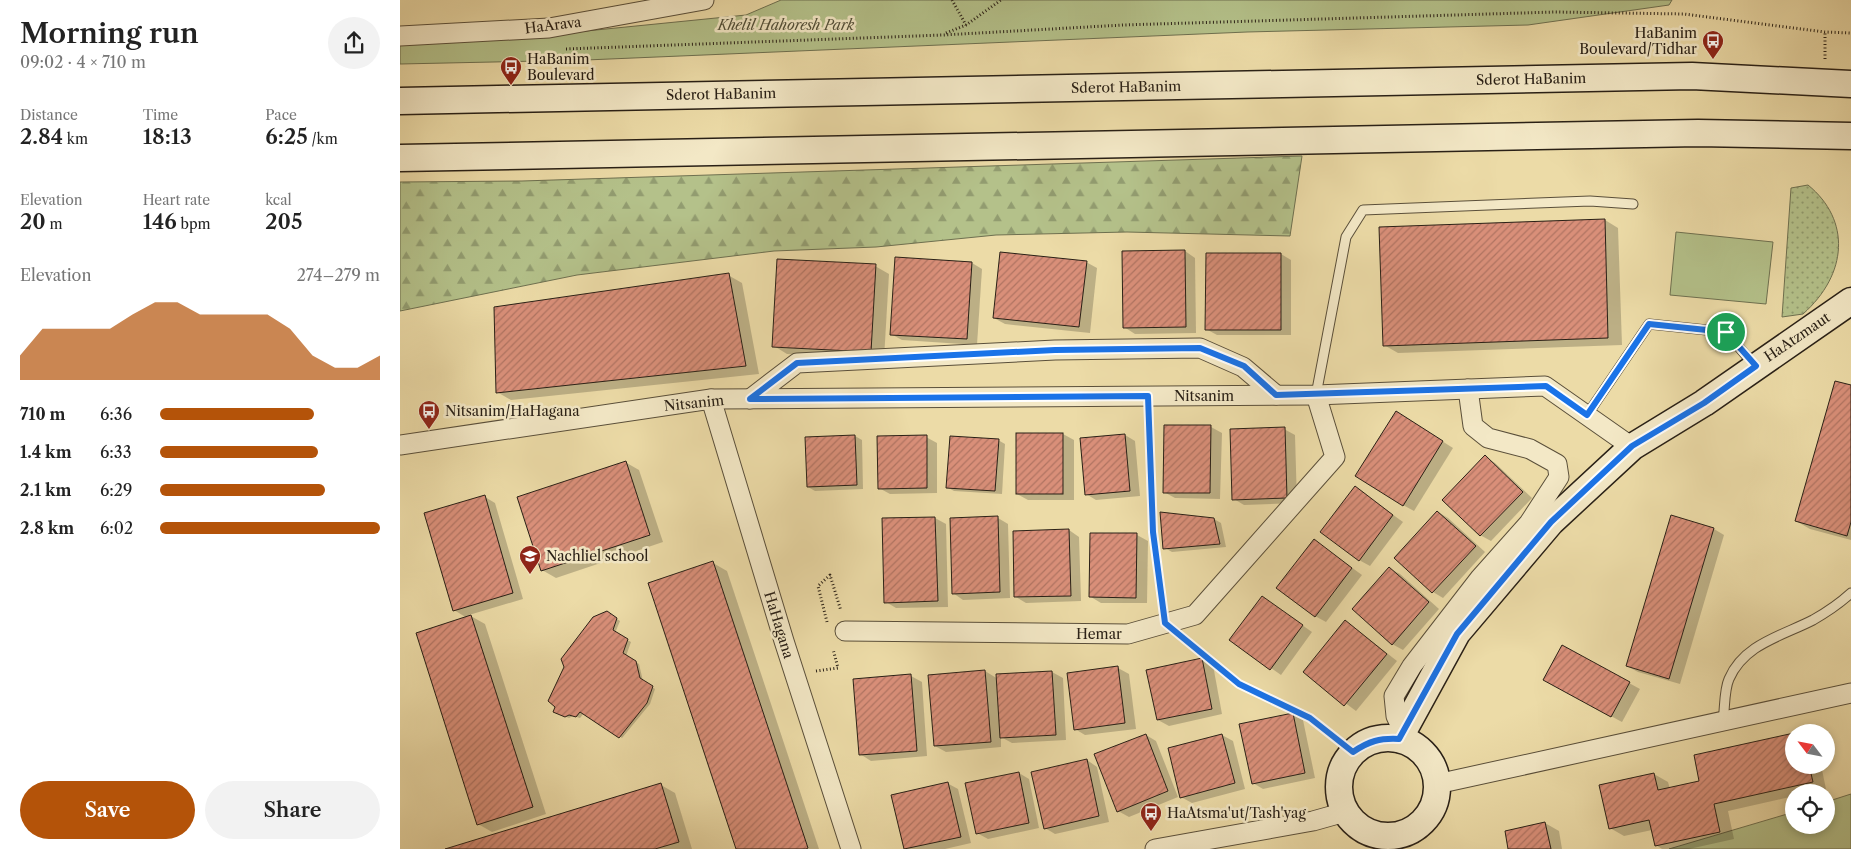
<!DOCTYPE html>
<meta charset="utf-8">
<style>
:root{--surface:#fff;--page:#f2f2f2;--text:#222;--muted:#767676;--accent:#b45309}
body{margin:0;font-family:"Libre Caslon Text",serif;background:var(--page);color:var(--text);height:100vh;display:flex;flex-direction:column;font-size:19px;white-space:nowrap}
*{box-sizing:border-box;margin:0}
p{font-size:16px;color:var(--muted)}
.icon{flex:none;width:28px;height:28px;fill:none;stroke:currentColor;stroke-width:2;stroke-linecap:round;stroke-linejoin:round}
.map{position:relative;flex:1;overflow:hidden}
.sheet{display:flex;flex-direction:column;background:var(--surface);width:400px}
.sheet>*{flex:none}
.needle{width:32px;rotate:302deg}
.tools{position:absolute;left:1385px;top:724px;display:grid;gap:10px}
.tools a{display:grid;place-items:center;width:50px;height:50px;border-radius:50%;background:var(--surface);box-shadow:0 2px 8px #0003;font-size:25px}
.pin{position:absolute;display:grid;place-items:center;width:42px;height:42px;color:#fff;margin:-21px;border:2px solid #fff;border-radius:50%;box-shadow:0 1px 5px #0007}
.round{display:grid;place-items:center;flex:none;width:52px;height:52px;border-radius:26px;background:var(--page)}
.head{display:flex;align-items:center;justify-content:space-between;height:85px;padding:0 20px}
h1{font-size:28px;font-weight:600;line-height:38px}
.metrics{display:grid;grid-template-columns:repeat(3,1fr);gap:8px;height:85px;padding:5px 20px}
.metrics div{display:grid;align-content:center}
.metrics b{font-size:21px;font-weight:600}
.metrics small{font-size:14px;font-weight:400}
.metrics p{font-size:14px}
.chart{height:140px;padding:10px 20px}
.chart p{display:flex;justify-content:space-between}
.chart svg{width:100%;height:90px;margin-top:5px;fill:var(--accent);opacity:.7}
.primary-button{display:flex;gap:10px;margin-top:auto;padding:10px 20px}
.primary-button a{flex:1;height:58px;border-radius:30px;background:var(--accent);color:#fff;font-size:20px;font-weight:600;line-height:58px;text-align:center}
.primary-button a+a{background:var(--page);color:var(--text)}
ul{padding:0 20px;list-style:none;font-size:16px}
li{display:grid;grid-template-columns:80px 60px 1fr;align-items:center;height:38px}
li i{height:12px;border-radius:6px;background:var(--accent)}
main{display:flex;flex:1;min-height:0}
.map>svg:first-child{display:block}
</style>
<main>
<section class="sheet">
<div class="head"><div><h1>Morning run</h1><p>09:02 · 4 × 710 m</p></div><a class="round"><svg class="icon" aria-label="share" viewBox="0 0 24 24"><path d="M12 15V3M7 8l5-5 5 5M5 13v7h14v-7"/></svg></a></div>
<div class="metrics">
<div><p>Distance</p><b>2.84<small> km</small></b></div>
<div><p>Time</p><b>18:13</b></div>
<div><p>Pace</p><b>6:25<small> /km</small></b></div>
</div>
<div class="metrics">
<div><p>Elevation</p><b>20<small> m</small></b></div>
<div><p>Heart rate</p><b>146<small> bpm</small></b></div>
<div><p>kcal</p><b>205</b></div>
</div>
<div class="chart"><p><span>Elevation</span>274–279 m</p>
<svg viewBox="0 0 160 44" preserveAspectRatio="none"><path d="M0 44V32L10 19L20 19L30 19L40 19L50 12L60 6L70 6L80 12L90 12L100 12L110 12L120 19L130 32L140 38L150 38L160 32V44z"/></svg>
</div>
<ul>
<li><b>710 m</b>6:36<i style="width:70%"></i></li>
<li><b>1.4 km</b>6:33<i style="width:72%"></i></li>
<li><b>2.1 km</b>6:29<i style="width:75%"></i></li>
<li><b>2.8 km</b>6:02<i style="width:100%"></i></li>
</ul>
<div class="primary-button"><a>Save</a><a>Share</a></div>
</section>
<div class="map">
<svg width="1451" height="849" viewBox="0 0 1451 849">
<defs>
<pattern id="grass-dots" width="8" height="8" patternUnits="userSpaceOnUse" patternTransform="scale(1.25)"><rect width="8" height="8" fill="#b4c18a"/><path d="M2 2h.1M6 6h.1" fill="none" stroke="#929c70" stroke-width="1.8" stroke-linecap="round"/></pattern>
<pattern id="forest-firs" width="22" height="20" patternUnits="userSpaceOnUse" patternTransform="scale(1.25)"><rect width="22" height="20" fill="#b4c18a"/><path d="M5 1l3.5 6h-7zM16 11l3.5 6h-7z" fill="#929c70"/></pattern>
<pattern id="building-hatch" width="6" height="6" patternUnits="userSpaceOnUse" patternTransform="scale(1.25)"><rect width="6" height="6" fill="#d98f79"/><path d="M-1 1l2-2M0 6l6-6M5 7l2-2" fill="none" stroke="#b07462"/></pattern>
</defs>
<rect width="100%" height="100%" fill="#ecdba7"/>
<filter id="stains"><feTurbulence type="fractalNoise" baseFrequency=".004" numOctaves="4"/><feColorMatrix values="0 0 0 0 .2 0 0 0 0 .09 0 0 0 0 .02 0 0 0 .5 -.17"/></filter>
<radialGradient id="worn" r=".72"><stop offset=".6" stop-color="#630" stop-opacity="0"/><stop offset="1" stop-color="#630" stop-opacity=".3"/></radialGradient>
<path fill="url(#grass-dots)" stroke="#6e7050" d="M1408 185C1451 220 1448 274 1403 314L1382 317 1391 188Z"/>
<polygon fill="url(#forest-firs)" stroke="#6e7050" points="902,156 890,236 727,232 596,235 476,247 374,251 177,275 0,311 0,182 122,181"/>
<g fill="#b4c18a" stroke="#6e7050">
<polygon points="381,0 1272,0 1269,5 1128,25 847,32 186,60 0,64 0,40 186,31 346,15"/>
<polygon points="1276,232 1373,242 1366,304 1270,295"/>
<polygon points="1451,794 1451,849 1269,849 1394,812 1394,825 1426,825 1426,802"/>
</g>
<g fill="#0003">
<polygon points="1205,220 1218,228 1222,345 998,353 984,345"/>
<polygon points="785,251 795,258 796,333 735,334 724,327"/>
<polygon points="881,254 891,260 891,335 817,335 806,329"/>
<polygon points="686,262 697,268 690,333 605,324 594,318"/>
<polygon points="572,263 582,269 577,345 502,340 491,334"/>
<polygon points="475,266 489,274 484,359 387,354 374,346"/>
<polygon points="328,275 342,283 359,374 111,400 97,392"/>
<polygon points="1451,387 1451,540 1410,529 1396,521"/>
<polygon points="1007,419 1053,448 1014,511 1003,505"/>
<polygon points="765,426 811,427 822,433 820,499 775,498 764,492"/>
<polygon points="884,429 895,435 897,503 844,505 834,499"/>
<polygon points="663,434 674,440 674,500 628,500 617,494"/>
<polygon points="725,435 735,441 740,496 696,500 686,494"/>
<polygon points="455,436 462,440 463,489 415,491 408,487"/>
<polygon points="526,437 537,443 537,493 490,494 479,488"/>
<polygon points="598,440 605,444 602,494 554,491 547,487"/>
<polygon points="1085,457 1095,463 1132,498 1091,541 1080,535"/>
<polygon points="225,462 239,470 263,542 156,578 142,570"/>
<polygon points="956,488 1003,522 970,566 959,560"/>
<polygon points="85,497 95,503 123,599 69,615 85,624 146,814 92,832 78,824 67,618 54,610"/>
<polygon points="1038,512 1048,518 1085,552 1043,598 1033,592"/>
<polygon points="1272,516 1314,529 1324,535 1280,684 1238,672 1227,666"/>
<polygon points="535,518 546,524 548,607 496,608 486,602 483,520"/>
<polygon points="598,518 608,524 610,598 563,600 553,593"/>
<polygon points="814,519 821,523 826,547 772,552 765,548"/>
<polygon points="669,530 679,537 681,601 626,603 616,597"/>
<polygon points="692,534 737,535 748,541 747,603 701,603 691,597"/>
<polygon points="914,540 962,575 926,622 915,616"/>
<polygon points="313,563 327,571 419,849 337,849"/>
<polygon points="989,568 1000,574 1039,609 1003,650 992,644"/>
<polygon points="862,597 912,632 881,675 831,640"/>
<polygon points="210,614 220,621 215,633 231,642 226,656 239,664 243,681 255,689 250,704 222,738 184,713 180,718 173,716 169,718 157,713"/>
<polygon points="946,621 997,661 956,711 904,672"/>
<polygon points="1163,647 1240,689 1222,722 1155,686"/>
<polygon points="802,659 813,665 822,714 769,726 758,720"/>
<polygon points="718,668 729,674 736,729 685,735 675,729 668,674"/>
<polygon points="585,671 598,679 598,675 652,672 663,678 666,740 612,743 601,737 601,747 546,752 535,746"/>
<polygon points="511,676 522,682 527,756 471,761 460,754"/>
<polygon points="893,714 903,720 915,778 863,789 853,783"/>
<polygon points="746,735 756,741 778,797 729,817 718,811"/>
<polygon points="822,735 833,741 845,789 792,803 781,797"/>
<polygon points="687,760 697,767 709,822 655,834 645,828"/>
<polygon points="1394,765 1421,765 1426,789 1411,792 1394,792 1394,796 1328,811 1334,839 1289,849 1262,849 1256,845 1252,830 1224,836 1210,828 1254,774 1268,782 1270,789"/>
<polygon points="619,773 629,779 639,828 588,839 577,833"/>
<polygon points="547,783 558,789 571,843 545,849 505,849 493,796"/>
<polygon points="261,785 275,793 292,849 49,849"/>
<polygon points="1145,823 1159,831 1162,849 1110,849"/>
</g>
<g fill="url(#building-hatch)" stroke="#292016">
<polygon points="1205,219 1208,338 983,346 979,227"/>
<polygon points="785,250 786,327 723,328 722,251"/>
<polygon points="600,252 687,261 679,327 593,318"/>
<polygon points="806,253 881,253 881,330 805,330"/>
<polygon points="495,257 572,262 567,339 490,335"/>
<polygon points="377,259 476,264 471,352 372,347"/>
<polygon points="329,273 346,366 96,393 94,307"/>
<polygon points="1435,381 1451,385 1451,522 1447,536 1395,521"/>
<polygon points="996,411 1043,441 1003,506 955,476"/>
<polygon points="764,425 811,425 810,493 763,493"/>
<polygon points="885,427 887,498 832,500 830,429"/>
<rect x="616" y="433" width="47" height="61"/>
<polygon points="725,434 730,491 685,495 680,438"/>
<polygon points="455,435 457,485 407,487 405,437"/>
<polygon points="527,435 527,488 478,489 477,436"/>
<polygon points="550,436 599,439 595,491 546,488"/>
<polygon points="1085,455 1123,492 1080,536 1042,500"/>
<polygon points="226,461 250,535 141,571 117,497"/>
<polygon points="955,486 993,515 959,561 920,532"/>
<polygon points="85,495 113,593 53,611 24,513"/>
<polygon points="1037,511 1076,546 1032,593 994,558"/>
<polygon points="760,512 814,518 820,544 763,549"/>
<polygon points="1271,515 1314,528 1269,679 1226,666"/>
<polygon points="598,516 600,592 552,594 550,518"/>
<polygon points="535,517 538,601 484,603 482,518"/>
<polygon points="669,529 671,596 614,597 613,531"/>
<polygon points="690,533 737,533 736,598 689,597"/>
<polygon points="914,539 952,568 915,617 876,588"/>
<polygon points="313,561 408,848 406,849 336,849 248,583"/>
<polygon points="989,567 1029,602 992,645 952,609"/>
<polygon points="862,596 903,625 870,670 829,640"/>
<polygon points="207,611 217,618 213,630 228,639 223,653 236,661 240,678 253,686 247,703 219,738 180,712 176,717 169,715 165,717 153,712 155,707 148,701 164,667 161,659 193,617"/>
<polygon points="71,615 133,807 77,825 16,633"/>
<polygon points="945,620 987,654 944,706 903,672"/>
<polygon points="1162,645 1230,682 1211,717 1143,680"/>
<polygon points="802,658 812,709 757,720 746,670"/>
<polygon points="718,666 725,723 674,730 667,673"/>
<polygon points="585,670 591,742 534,746 528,675"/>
<polygon points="652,671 656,735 600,738 596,674"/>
<polygon points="511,674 517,751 459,755 453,679"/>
<polygon points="893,713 905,773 852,784 839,724"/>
<polygon points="1394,733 1394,765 1409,765 1413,782 1314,804 1320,832 1255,846 1249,820 1209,829 1199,785 1254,773 1258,790 1299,781 1294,755"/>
<polygon points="746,734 768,791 717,812 694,754"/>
<polygon points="822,734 835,783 780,798 768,748"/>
<polygon points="687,759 699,816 644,829 631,772"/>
<polygon points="619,772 629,823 576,834 565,783"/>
<polygon points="548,782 561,837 504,849 491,795"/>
<polygon points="261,783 279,842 255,849 45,849"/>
<polygon points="1145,822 1151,849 1108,849 1105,831"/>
</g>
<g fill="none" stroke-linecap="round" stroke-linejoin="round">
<g stroke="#5a4f3a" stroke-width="11">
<g id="lane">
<polyline points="916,395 946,237 963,210 1190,201 1233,204"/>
<polyline points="1187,415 1249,324 1326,332 1355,366"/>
<path d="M1323 721C1325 708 1324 690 1329 679 1344 644 1382 636 1413 620 1427 612 1439 604 1451 593"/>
</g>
</g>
<g stroke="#5a4f3a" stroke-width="21">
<g id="street">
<polyline points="0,36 149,28 304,0"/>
<polyline points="311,399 384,641 451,849"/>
<polyline points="350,399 397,363 655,350 800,348 843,367 876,395"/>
<polyline points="0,445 311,399 916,395 1145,386 1232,447"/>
<polyline points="445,631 728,634 795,615 935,457 916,395"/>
<polyline points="1003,731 996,716 994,696 1012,666 1080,578 1129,523 1159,477 1157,464 1130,449 1088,438 1073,426 1068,389"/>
<polyline points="1037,784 1451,693"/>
<polyline points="755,849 913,821 945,812"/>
</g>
</g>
<g stroke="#292016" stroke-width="29">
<g id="secondary">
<polyline points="0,101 1292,76 1451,84"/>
<polyline points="0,158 1298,133 1451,136"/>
<circle cx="988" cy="787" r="49"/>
<polyline points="999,739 1057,633 1151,522 1232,447 1304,403 1451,301"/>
</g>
</g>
<g stroke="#292016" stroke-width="3" stroke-dasharray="1 2.5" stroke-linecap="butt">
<polyline points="552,0 566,25"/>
<polyline points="546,33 566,25 601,0"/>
<polyline points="166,49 543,35 723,25 1155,12 1284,14 1425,32 1451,33"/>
<polyline points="1425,59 1425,32"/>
<polyline points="748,417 753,532 762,602"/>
<polyline points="427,622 418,586 430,575 441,611"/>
<polyline points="784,639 839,683 910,718 953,752"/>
<polyline points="416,671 438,668 433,649"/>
</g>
<use href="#lane" stroke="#f3e8c6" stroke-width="9"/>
<use href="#street" stroke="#f3e8c6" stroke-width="19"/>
<use href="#secondary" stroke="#f3e8c6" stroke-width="26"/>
</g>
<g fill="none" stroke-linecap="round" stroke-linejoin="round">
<g stroke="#fff" stroke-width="10">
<path id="route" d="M1249 324 1326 332 1356 366 1304 403 1232 446 1151 522 1057 634 999 739C980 738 969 741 953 752L910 718 839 684 765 623 753 532 748 396 350 399 397 363 655 350 800 348 844 366 876 395 1146 386 1187 415Z"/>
</g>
<use href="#route" stroke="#1a73e8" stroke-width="6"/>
</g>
<defs>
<g id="bus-pin" transform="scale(1.125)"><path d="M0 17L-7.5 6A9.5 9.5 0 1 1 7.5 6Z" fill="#8f2418" stroke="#f3e8c6"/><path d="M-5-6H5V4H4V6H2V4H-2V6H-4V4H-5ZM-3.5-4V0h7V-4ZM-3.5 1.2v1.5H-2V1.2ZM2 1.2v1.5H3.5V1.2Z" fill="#fff"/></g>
<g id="school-pin" transform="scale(1.125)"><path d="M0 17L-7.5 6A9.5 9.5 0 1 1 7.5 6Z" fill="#8f2418" stroke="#f3e8c6"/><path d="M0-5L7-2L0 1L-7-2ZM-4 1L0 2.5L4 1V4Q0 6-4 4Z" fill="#fff"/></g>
</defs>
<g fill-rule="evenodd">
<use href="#bus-pin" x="1313" y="41"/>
<use href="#bus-pin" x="111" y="67"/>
<use href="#bus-pin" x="29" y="411"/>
<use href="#school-pin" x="130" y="556"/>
<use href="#bus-pin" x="751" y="813"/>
</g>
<g text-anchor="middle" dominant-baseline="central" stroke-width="5" stroke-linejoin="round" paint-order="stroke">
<g font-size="14" fill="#292016" stroke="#f3e8c6">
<text transform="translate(153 25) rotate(-7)">HaArava</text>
<text transform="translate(1131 79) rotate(-1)">Sderot HaBanim</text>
<text transform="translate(726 87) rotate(-1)">Sderot HaBanim</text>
<text transform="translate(321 94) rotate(-1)">Sderot HaBanim</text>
<text transform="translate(1397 337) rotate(-34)">HaAtzmaut</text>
<text x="804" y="396">Nitsanim</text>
<text transform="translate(294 403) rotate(-6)">Nitsanim</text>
<text transform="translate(379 625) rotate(73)">HaHagana</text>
<text x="699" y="634">Hemar</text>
</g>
<g font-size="14" font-style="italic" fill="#535039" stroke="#f3e8c6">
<text x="386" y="25">Khelil Hahoresh Park</text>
</g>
<g font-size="14" fill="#292016" stroke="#f3e8c6" text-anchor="start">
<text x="1297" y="33" text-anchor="end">HaBanim<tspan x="1297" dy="16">Boulevard/Tidhar</tspan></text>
<text x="127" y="59">HaBanim<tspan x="127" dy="16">Boulevard</tspan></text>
<text x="45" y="411">Nitsanim/HaHagana</text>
<text x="146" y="556">Nachliel school</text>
<text x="767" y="813">HaAtsma'ut/Tash'yag</text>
</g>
</g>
<rect width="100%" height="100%" filter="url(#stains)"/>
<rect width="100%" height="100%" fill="url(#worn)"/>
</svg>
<div class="tools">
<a><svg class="needle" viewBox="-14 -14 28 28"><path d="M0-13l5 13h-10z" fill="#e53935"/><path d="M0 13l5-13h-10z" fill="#767676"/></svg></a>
<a><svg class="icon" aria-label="locate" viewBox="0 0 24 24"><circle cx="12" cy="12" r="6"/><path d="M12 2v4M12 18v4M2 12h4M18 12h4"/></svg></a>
</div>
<div class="pin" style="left:1326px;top:332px;background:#1e9e55"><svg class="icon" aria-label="arrive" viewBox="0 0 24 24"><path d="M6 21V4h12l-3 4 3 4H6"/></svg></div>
</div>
</main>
